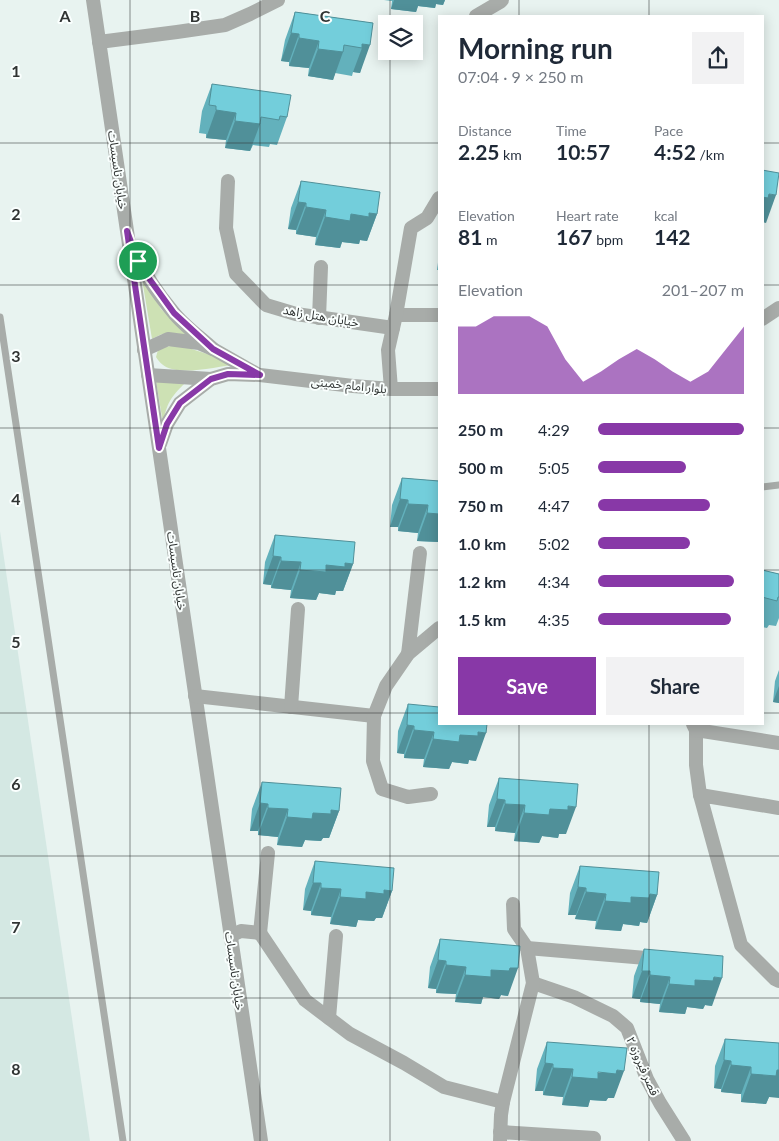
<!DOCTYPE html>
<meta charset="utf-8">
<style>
:root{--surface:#fff;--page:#f2f2f3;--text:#1f2937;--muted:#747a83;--accent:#8838a7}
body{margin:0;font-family:Lato,"Noto Sans Arabic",sans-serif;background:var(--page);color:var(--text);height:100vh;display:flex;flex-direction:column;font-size:19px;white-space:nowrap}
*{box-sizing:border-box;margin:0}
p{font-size:16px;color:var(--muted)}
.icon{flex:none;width:28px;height:28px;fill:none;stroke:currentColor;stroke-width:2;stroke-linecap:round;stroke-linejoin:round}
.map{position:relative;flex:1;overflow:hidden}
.drawer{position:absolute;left:438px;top:15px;width:326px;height:710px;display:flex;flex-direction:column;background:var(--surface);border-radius:0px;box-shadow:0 2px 12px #0003}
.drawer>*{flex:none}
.tools{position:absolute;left:378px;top:15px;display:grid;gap:10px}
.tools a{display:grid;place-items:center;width:45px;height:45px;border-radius:0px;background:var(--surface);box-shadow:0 2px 12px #0003;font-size:25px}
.pin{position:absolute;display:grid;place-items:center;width:42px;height:42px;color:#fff;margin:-21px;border:2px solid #fff;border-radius:50%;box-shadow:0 1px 5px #0007}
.round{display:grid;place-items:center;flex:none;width:52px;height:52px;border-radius:0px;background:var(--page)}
.head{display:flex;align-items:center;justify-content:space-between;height:85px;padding:0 20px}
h1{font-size:28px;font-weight:700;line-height:38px}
.metrics{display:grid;grid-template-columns:repeat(3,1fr);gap:8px;height:85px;padding:5px 20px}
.metrics div{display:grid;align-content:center}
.metrics b{font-size:21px;font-weight:700}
.metrics small{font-size:14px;font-weight:400}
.metrics p{font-size:14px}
.chart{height:140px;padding:10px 20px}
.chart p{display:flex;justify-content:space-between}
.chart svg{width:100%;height:90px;margin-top:5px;fill:var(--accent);opacity:.7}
.action{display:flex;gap:10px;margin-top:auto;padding:10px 20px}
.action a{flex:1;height:58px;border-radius:0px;background:var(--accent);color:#fff;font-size:20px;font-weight:700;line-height:58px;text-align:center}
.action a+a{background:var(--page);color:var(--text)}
ul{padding:0 20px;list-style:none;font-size:16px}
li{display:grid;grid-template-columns:80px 60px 1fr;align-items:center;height:38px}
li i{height:12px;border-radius:6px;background:var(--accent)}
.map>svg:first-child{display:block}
</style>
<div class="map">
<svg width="779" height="1141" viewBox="0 0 779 1141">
<rect width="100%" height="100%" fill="#e8f3f0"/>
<polygon fill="#d4e8e3" points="0,531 70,1005 90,1141 0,1141"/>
<g fill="#cde1b4">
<path d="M141 273 161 309 190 336C174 333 167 330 152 339Z"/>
<path d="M171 346H182L239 364C220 366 189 374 172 369 164 367 160 363 156 357L158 350 164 347Z"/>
<path d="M156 381 185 383C170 398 167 403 163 423Z"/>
</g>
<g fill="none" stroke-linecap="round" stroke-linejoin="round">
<g stroke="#a8aca9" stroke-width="7">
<polyline points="0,317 123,1141"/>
<polyline points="762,487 779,485"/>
</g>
<g stroke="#a8aca9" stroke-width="14">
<polyline points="93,0 261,1141"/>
<polyline points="476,16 500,2 502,0"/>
<polyline points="99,42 177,32 225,25 250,14 278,0"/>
<polyline points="228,181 226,228 236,274 266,305 296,314 393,328"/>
<path d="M134 249C142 271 158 294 173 312 183 325 201 338 213 349"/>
<polyline points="396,315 439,315"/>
<polyline points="319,318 321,267"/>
<polyline points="762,319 779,308"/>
<polyline points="144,350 168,339 199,343 213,349 257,374"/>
<polyline points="148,375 211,379"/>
<polyline points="391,389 388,350 396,315 411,228 427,218 439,198"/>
<polyline points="160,444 167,424 180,403 211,379 228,374 260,375 353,386 391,389 439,389"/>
<polyline points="408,654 420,553"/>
<polyline points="195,696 374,716"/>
<polyline points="291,707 298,609"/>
<polyline points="693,724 696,730 696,765 700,795"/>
<polyline points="696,730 779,743"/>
<polyline points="431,794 408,797 382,789 373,761 374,716 386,686 408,654 439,628"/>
<polyline points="779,808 700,795 741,945 775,979 779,981"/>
<polyline points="260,933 268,853"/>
<polyline points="230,936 241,931 260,933 305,1000 350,1034 404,1063 444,1087 503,1102 501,1115 500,1141"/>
<polyline points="527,948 658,959"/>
<polyline points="533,983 574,997 613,1016 627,1028 647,1079 660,1103 684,1141"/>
<polyline points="329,1018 336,936"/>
<polyline points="503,1102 533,983 527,948 514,929 513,904"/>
<polyline points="500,1132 594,1138"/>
</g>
</g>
<g fill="#63b1bc">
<polygon points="384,0 445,0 443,5 436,4 435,8 418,6 416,12 391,9 392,1"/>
<polygon points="295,12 373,23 360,73 353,72 352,76 335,73 333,80 308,76 309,68 289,66 289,62 281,61 285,40"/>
<polygon points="212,84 287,117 277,145 270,144 269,147 253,145 250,151 225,148 226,140 206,138 206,134 199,133 202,111"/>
<polygon points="301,181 377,214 367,241 360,240 359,244 342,242 340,248 315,245 316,237 296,234 296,230 288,229 291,208"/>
<polygon points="439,255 439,270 437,270"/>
<polygon points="402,478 439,481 439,542 417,541 418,533 398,531 398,527 390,527 392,505"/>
<polygon points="275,535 353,564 343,591 336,591 335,595 319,593 316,600 290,598 291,590 271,588 271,585 263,584 265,562"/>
<polygon points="762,570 779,574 779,618 776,626 769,625 767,628 762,627"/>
<polygon points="779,670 779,703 773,702 775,681"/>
<polygon points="408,704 476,761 469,760 468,764 452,762 449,769 423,767 424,759 404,758 404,754 397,753 398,731"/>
<polygon points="499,778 566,834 559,834 558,838 542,836 539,843 514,841 515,833 495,831 495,827 487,827 489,805"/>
<polygon points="262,782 339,811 329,838 323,838 321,841 305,840 302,847 277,845 278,837 258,835 258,831 250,831 252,809"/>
<polygon points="315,861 392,891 382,918 376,918 374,921 358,920 356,927 330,924 331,917 311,915 311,911 303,910 305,889"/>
<polygon points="580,866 657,895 647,923 640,922 639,926 623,924 621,931 595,929 596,921 575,919 576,915 568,915 570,893"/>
<polygon points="440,939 508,996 501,995 499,999 483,997 481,1004 455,1002 456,994 436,993 436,989 428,988 430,967"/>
<polygon points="644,949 712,1006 705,1005 703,1009 687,1007 685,1014 659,1012 660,1004 640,1002 640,999 632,998 634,976"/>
<polygon points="725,1039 779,1043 769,1097 766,1104 741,1102 741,1094 721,1092 721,1089 714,1088 715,1066"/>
<polygon points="547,1042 614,1098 608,1098 606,1101 590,1100 588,1107 562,1105 563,1097 543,1095 543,1091 535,1091 537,1069"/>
</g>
<g fill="#509099">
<polygon points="394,0 445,0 443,5 436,4 435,8 418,6 416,12 391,9"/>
<polygon points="291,33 299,34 289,62 281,61"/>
<polygon points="299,38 319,41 309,68 289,66"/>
<polygon points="362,44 370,45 360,73 353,72 362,48"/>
<polygon points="318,49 343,52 333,80 308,76"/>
<polygon points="216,110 236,113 226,140 206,138"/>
<polygon points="235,121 260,124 250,151 225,148"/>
<polygon points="769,194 776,195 766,223 762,222 762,197"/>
<polygon points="298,202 306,203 296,230 288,229"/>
<polygon points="306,207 326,210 316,237 296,234"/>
<polygon points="369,213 377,214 367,241 360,240 359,244 342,242 340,248 315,245 325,217"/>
<polygon points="400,499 408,500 398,527 390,527"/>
<polygon points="408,504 428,505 418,533 398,531"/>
<polygon points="427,513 439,514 439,542 417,541"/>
<polygon points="273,556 281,557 271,585 263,584"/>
<polygon points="281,561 301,562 291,590 271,588"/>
<polygon points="345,563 353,564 343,591 336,591 335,595 319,593 316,600 290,598 300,570 326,565"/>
<polygon points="779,686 779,703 773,702"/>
<polygon points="407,725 414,726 404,754 397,753"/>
<polygon points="414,730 434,732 424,759 404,758"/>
<polygon points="478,732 486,733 476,761 469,760 468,764 452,762 449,769 423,767 433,739"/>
<polygon points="497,799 505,800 495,827 487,827"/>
<polygon points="260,803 268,804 258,831 250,831"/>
<polygon points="505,804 525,805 515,833 495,831"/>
<polygon points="568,806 576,807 566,834 559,834 558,838 542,836 539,843 514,841 524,813"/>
<polygon points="268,808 288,809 278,837 258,835"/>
<polygon points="331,810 339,811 329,838 323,838 321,841 305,840 302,847 277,845 287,817"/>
<polygon points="313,883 321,883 311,911 303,910"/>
<polygon points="578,887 586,888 576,915 568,915"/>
<polygon points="321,888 341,889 331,917 311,915"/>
<polygon points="384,890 392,891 382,918 376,918 374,921 358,920 356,927 330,924 340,897 366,892"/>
<polygon points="586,892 606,894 596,921 575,919"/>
<polygon points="650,894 657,895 647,923 640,922 639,926 623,924 621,931 595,929 605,901"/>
<polygon points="438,960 446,961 436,989 428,988"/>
<polygon points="446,965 466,967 456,994 436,993"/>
<polygon points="510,968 518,968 508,996 501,995 499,999 483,997 481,1004 455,1002 465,975 491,970"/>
<polygon points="642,971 650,971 640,999 632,998"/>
<polygon points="650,975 670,977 660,1004 640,1002"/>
<polygon points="714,977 722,978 712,1006 705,1005 703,1009 687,1007 685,1014 659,1012 669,984"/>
<polygon points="724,1060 731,1061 721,1089 714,1088"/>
<polygon points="545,1063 553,1064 543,1091 535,1091"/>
<polygon points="731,1065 751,1067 741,1094 721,1092"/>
<polygon points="553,1068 573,1069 563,1097 543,1095"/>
<polygon points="617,1070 624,1071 614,1098 608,1098 606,1101 590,1100 588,1107 562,1105 572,1077"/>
<polygon points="777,1070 779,1070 779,1098 769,1097 766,1104 741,1102 751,1074"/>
</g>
<g fill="#73cedb" stroke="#509099">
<polygon points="295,12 373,23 370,45 362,44 362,48 344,45 343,52 318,49 319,41 299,38 299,34 291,33"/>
<polygon points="212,84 291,95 287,117 280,116 279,120 261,117 260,124 235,121 236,113 216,110 216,106 209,105"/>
<polygon points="762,170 779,173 776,195 769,194 768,198 762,197"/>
<polygon points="301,181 380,192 377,214 369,213 369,217 351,214 350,221 325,217 326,210 306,207 306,203 298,202"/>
<polygon points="402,478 439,481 439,514 427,513 428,505 408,504 408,500 400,499"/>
<polygon points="275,535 355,542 353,564 345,563 345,567 326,565 326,572 300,570 301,562 281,561 281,557 273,556"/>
<polygon points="762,570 779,574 779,597 778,597 777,601 762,597"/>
<polygon points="408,704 439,707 439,724 487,724 486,733 478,732 478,736 460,735 459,742 433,739 434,732 414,730 414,726 407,725"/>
<polygon points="499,778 578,784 576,807 568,806 568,810 550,809 549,815 524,813 525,805 505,804 505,800 497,799"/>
<polygon points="262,782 341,788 339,811 331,810 331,814 313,813 312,819 287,817 288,809 268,808 268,804 260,803"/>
<polygon points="315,861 394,868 392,891 384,890 384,894 366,892 366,899 340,897 341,889 321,888 321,883 313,883"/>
<polygon points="580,866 659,872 657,895 650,894 649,898 631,897 631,903 605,901 606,894 586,892 586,888 578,887"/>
<polygon points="440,939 520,946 518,968 510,968 509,971 491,970 491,977 465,975 466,967 446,965 446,961 438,960"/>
<polygon points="644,949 723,956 722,978 714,977 713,981 695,980 695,986 669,984 670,977 650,975 650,971 642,971"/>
<polygon points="725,1039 779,1043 779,1070 777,1070 776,1076 751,1074 751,1067 731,1065 731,1061 724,1060"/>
<polygon points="547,1042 627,1048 624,1071 617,1070 616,1074 598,1072 598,1079 572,1077 573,1069 553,1068 553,1064 545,1063"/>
</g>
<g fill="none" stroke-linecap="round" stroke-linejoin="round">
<g stroke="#fff" stroke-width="10">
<polygon id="route" points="127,231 138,261 148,277 174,313 213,349 260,375 228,374 211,379 180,403 167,424 159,448"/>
</g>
<use href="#route" stroke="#8838a7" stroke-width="6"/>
</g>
<path fill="none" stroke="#303433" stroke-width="1" stroke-opacity="0.55" d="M130 0V1141M260 0V1141M390 0V24M519 0V16M649 0V16M390 51V1141M0 143H439M762 143H779M0 285H439M762 285H779M0 428H439M762 428H779M0 570H439M762 570H779M0 713H439M762 713H779M519 724V1141M649 724V1141M0 856H779M0 998H779"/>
<g text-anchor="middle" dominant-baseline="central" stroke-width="4" stroke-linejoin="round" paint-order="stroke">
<g font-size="12" fill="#303433" stroke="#fafffe">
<text transform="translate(118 170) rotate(82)">خیابان تاسیسات</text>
<text transform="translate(321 316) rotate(10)">خیابان هتل زاهد</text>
<text transform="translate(349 385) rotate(6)">بلوار امام خمینی</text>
<text transform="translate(177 571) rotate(82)">خیابان تاسیسات</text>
<text transform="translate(235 971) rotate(82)">خیابان تاسیسات</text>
<text transform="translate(643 1066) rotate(66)">قصر فیروزه ۲</text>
</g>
</g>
<g font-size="16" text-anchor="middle" font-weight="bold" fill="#303433" stroke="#fafffe" stroke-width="4" stroke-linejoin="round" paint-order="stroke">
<text x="65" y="22">A</text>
<text x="195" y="22">B</text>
<text x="325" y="22">C</text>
<text x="16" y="77">1</text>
<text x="16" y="220">2</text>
<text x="16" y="362">3</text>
<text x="16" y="505">4</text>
<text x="16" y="648">5</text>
<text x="16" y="790">6</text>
<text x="16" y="933">7</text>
<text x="16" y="1075">8</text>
</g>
</svg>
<div class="tools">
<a><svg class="icon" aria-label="layers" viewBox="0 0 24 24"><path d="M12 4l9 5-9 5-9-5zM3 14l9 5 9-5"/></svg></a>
</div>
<div class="pin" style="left:138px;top:261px;background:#1e9e55"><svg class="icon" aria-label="arrive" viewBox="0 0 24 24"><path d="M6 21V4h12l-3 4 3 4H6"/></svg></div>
<section class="drawer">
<div class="head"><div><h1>Morning run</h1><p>07:04 · 9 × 250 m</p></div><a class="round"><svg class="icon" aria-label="share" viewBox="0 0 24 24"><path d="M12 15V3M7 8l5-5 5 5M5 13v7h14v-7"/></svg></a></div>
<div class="metrics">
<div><p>Distance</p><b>2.25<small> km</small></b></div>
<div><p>Time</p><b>10:57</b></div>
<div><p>Pace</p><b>4:52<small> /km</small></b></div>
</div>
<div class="metrics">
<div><p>Elevation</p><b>81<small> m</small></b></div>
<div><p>Heart rate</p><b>167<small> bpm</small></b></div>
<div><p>kcal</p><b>142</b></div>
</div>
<div class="chart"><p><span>Elevation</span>201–207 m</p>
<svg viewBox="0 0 160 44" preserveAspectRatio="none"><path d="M0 44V11L10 11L20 6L30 6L40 6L50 11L60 27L70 38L80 33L90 27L100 22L110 27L120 33L130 38L140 33L150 22L160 11V44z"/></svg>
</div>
<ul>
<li><b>250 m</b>4:29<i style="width:100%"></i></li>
<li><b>500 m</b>5:05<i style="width:60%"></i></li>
<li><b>750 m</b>4:47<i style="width:77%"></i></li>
<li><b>1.0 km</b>5:02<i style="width:63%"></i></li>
<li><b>1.2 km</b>4:34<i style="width:93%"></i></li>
<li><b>1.5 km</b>4:35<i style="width:91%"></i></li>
</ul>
<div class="action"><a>Save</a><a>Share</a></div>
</section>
</div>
